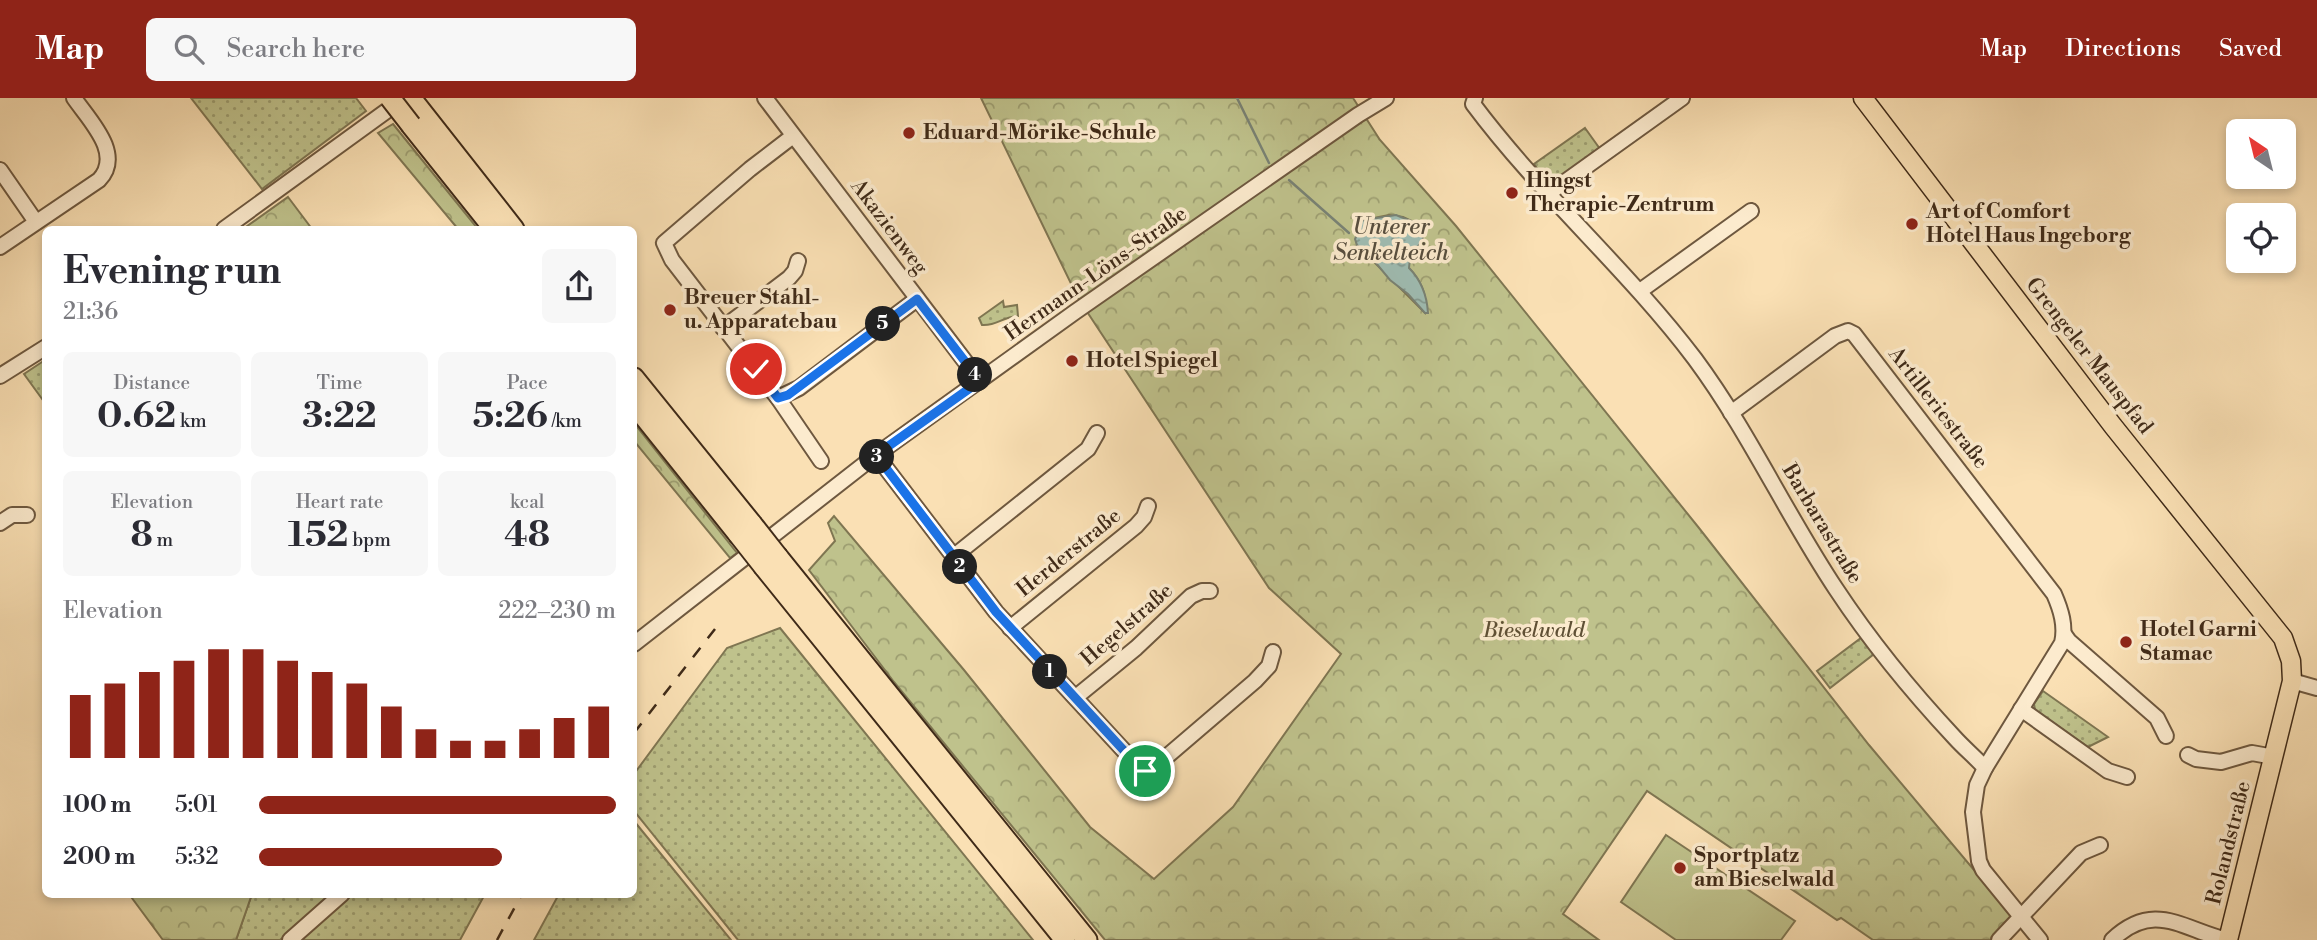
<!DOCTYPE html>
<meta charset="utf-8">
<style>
:root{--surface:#fff;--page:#f7f7f7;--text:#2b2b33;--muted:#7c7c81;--accent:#8f2418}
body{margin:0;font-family:"Libre Bodoni",serif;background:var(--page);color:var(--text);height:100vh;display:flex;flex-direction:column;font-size:26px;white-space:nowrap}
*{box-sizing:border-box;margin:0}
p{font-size:23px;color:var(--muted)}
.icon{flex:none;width:38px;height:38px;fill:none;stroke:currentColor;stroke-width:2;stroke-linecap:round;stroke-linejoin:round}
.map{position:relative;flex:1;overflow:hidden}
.panel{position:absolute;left:42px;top:128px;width:595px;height:672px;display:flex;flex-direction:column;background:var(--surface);border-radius:10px;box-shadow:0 4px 10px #0003}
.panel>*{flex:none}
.needle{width:46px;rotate:325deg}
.tools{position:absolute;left:2226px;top:21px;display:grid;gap:14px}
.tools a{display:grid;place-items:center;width:70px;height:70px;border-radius:10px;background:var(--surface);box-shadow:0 4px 10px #0003;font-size:35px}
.pin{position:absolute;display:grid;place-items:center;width:60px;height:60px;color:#fff;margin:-30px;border:4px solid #fff;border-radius:50%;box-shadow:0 2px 7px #0007}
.km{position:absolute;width:35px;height:35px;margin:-18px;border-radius:50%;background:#222;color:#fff;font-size:19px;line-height:35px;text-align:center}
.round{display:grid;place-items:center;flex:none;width:74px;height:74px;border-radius:10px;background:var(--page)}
.headline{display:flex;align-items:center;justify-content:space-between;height:119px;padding:0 21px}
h1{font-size:38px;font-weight:700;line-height:52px}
.figures{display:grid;grid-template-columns:repeat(3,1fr);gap:10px;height:119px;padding:7px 21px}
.figures div{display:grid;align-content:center;border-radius:10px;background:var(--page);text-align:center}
.figures b{font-size:35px;font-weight:700}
.figures small{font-size:19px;font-weight:400}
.figures p{font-size:19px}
.chart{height:196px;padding:14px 21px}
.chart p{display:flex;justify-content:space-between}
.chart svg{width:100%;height:126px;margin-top:7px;stroke:var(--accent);stroke-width:6}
ul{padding:0 21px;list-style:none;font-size:23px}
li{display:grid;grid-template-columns:112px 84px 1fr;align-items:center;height:52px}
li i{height:18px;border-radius:9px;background:var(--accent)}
header{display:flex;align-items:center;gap:42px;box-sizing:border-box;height:98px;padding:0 35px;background:var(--accent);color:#fff}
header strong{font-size:33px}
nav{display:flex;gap:38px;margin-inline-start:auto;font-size:24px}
.search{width:490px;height:63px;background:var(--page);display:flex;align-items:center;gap:18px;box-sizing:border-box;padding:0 24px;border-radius:10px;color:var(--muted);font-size:26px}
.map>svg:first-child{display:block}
</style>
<header>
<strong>Map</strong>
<div class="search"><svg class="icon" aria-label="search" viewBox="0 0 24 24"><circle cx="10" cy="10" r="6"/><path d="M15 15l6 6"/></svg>Search here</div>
<nav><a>Map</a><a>Directions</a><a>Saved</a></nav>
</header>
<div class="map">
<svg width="2317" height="842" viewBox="0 0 2317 842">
<defs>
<pattern id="green-dots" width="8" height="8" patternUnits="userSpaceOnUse" patternTransform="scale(1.75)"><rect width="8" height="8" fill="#bfc28c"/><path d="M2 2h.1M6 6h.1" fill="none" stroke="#9d9e71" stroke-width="1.8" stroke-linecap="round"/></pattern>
<pattern id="forest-crowns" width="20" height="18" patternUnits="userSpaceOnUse" patternTransform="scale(1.75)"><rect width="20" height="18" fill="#bfc28c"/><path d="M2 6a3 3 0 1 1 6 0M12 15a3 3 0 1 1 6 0" fill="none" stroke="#9d9e71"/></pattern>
<pattern id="water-ripples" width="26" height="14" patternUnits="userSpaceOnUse" patternTransform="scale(1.75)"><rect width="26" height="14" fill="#9fbcb2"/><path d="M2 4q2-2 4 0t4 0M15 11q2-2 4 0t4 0" fill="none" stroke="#839990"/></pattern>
</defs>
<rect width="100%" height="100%" fill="#fae0b4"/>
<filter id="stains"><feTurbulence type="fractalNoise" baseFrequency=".00286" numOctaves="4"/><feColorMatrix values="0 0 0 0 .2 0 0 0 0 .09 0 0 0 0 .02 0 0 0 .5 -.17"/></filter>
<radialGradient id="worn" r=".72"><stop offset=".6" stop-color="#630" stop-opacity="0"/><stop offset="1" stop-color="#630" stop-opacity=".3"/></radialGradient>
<g fill="url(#green-dots)" stroke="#7f7652" stroke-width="2">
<polygon points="191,0 356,0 366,13 262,91"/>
<polygon points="1585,30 1600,51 1557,81 1545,81 1534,66"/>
<path d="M1003 203 1004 209 1017 207 1018 218C1001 219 998 228 982 227L979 220Z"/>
<polygon points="45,262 45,305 24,276"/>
<polygon points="780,530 1033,842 738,842 634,713 634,676 727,550"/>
<polygon points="1861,540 1874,556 1830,590 1817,573"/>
<polygon points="2043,593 2108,639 2088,649 2035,612 2034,606"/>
<polygon points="634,723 731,842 534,842 559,796 634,796"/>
<polygon points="252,796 332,796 280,842 236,842"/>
<polygon points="352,796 485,796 460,842 301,842"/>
</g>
<g fill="url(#forest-crowns)" stroke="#7f7652" stroke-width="2" fill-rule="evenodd">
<path d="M981 0H1353L1380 42 1456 128 1699 430 1869 647 2011 816 2012 820 1993 842H1873L1841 820 1837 822 1647 693 1563 816 1599 842H1105L894 584 809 472 835 443 828 425 834 418 964 572 1090 729 1154 781 1233 709 1341 556 1269 490 1078 200ZM1389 117 1403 119 1416 125 1420 146 1409 162V170C1421 183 1428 198 1425 215L1357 147 1356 140 1364 122Z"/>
<polygon points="393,26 478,131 458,131 378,35"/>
<polygon points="288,99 312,131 243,131"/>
<polygon points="634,325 737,455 730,460 634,343"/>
<polygon points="129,796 252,796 236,842 163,842"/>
</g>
<polygon fill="#bfc28c" stroke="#7f7652" stroke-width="2" points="1666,737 1795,823 1781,842 1676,842 1621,804"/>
<path fill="url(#water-ripples)" stroke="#798274" stroke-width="2" d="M1396 117 1421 127 1423 141C1417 151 1409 157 1409 170 1421 182 1427 198 1428 215H1425L1408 196 1390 182 1376 165 1357 147 1355 141 1359 132V125L1364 122Z"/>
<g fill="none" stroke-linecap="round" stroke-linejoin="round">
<g stroke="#798274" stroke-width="2.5">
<polyline points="1237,0 1269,65"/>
<polyline points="1289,82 1349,135"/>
</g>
<g stroke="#6e583f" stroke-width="18">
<g id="minor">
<polyline points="765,0 980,283"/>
<path d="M1475 0 1473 6C1541 97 1627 171 1695 261 1749 334 1786 416 1836 491 1871 544 1912 594 1955 640 1964 650 1975 659 1985 670"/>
<polyline points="793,38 750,71 664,145 672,162 778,300 821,363"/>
<polyline points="0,72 36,124"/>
<polyline points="1548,96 1682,0"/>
<polyline points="224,131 403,1"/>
<path d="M0 149 99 82C124 56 89 22 74 0"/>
<polyline points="1640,193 1751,113"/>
<polyline points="723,230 789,180 795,173 798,163"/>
<polyline points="0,278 46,249"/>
<polyline points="778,300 799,290 917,201"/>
<path d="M1731 315 1835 238 1848 233 1854 236 2054 496C2061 512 2066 528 2062 545L1985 670 1977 687 1973 714 1979 763 1983 772 2040 842"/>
<polyline points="876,357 996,514 1140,670 1151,672 1255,583 1269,568 1273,554"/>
<polyline points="0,425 12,417 27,417"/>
<polyline points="953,459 1088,351 1097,335"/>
<polyline points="1010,530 1136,428 1144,419 1148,408"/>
<polyline points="2064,536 2069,543 2157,620 2166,638"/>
<polyline points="634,546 876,357 1075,214 1358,17 1386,0"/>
<polyline points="2292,583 2317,590"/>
<polyline points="1076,599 1136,550 1191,498 1202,493 1210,493"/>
<polyline points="2021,611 2108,673 2127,679"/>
<polyline points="2188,657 2196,661 2221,664 2252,655 2274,659"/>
<polyline points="290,842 342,796"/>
<polyline points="1999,842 2081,755 2100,747"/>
<path d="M2112 842C2154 802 2182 831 2227 842"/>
</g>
</g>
<g stroke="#3f2a18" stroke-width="21">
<polyline id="major" points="1863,0 2113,328 2283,540 2291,563 2292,583 2228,842"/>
</g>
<g stroke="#3f2a18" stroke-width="23">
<g id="highway">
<polyline points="411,0 514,131"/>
<polyline points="411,27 494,131"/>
<polyline points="634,280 752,426"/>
<polyline points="634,306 738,436"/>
<polyline points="778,459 1087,842"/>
<polyline points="764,469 1065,842"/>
</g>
</g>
<use href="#minor" stroke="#fcebce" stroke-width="14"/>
<use href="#major" stroke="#fae0b4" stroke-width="18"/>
<use href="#highway" stroke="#fae0b4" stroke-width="19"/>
<g stroke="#3f2a18" stroke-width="2.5" stroke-dasharray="12 12" stroke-linecap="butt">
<polyline points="634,635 715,531"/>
<polyline points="497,842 522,796"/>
</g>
<g stroke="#3f2a18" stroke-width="23" stroke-linecap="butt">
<g id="highway-bridge">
<polyline points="390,0 411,27"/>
<polyline points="752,426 778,459"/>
<polyline points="738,436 764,469"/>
</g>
</g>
<use href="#highway-bridge" stroke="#fae0b4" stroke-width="19"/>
</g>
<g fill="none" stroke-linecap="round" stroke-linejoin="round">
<g stroke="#fff" stroke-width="14">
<polyline id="route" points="756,271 778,300 788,297 917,201 980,283 876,357 996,514 1140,670 1145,673"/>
</g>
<use href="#route" stroke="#1a73e8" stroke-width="9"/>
</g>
<g fill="#8f2418" stroke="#fcebce" stroke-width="2.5">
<circle cx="909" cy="35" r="7"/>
<circle cx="1512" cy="95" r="7"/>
<circle cx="1912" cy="126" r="7"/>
<circle cx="670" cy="212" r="7"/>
<circle cx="1072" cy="263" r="7"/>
<circle cx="2126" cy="544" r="7"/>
<circle cx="1680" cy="770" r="7"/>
</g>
<g text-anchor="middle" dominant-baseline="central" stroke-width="7" stroke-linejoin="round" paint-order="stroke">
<g font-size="21" font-weight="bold" fill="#3f2a18" stroke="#fcebce" text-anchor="start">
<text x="923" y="35">Eduard-Mörike-Schule</text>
<text x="1526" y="83">Hingst<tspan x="1526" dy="24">Therapie-Zentrum</tspan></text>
<text x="1926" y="114">Art of Comfort<tspan x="1926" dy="24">Hotel Haus Ingeborg</tspan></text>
<text x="684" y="200">Breuer Stahl-<tspan x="684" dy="24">u. Apparatebau</tspan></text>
<text x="1086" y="263">Hotel Spiegel</text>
<text x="2140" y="532">Hotel Garni<tspan x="2140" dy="24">Stamac</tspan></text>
<text x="1694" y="758">Sportplatz<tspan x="1694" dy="24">am Bieselwald</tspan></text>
</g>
<g font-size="21" fill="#3f2a18" stroke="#fcebce">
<text transform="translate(889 129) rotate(53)">Akazienweg</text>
<text transform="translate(1096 176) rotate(-35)">Hermann-Löns-Straße</text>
<text transform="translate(2089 258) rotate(52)">Grengeler Mauspfad</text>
<text transform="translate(1938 310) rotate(52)">Artilleriestraße</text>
<text transform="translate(1822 426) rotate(59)">Barbarastraße</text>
<text transform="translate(1069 455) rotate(-39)">Herderstraße</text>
<text transform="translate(1127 527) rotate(-41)">Hegelstraße</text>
<text transform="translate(2229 745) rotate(-76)">Rolandstraße</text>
</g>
<g font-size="21" font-style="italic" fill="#5f5035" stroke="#fcebce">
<text x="1534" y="533">Bieselwald</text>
</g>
<g font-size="23" font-style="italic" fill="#574e3e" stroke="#fcebce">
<text x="1391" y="129">Unterer<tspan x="1391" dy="26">Senkelteich</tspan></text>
</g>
</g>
<rect width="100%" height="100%" filter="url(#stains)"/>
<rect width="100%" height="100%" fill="url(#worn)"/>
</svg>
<div class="tools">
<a><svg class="needle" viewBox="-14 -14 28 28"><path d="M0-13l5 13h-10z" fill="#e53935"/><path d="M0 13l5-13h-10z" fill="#7c7c81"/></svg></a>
<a><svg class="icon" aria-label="locate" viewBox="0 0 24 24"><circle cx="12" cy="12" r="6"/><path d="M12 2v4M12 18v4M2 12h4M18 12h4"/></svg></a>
</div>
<div class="pin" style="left:1145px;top:673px;background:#1e9e55"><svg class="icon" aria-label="arrive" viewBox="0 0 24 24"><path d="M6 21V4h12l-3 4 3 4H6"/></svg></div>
<div class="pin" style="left:756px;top:271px;background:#d93025"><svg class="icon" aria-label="check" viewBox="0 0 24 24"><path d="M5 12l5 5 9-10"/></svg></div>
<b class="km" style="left:1050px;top:574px">1</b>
<b class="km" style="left:960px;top:469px">2</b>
<b class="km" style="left:877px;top:359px">3</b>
<b class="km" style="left:975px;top:277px">4</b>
<b class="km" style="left:883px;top:226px">5</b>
<section class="panel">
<div class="headline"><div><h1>Evening run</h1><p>21:36</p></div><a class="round"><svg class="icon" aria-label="share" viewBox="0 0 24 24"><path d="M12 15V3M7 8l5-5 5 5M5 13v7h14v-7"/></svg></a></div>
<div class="figures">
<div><p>Distance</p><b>0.62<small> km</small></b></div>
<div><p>Time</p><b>3:22</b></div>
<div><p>Pace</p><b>5:26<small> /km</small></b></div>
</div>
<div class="figures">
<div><p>Elevation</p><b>8<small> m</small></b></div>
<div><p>Heart rate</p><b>152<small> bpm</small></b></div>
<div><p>kcal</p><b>48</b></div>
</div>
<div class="chart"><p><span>Elevation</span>222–230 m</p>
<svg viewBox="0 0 160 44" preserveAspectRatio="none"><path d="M5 44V22M15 44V18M25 44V14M35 44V10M45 44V6M55 44V6M65 44V10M75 44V14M85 44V18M95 44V26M105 44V34M115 44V38M125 44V38M135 44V34M145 44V30M155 44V26"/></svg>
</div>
<ul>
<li><b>100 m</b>5:01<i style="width:100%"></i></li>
<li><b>200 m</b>5:32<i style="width:68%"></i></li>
</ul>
</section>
</div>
